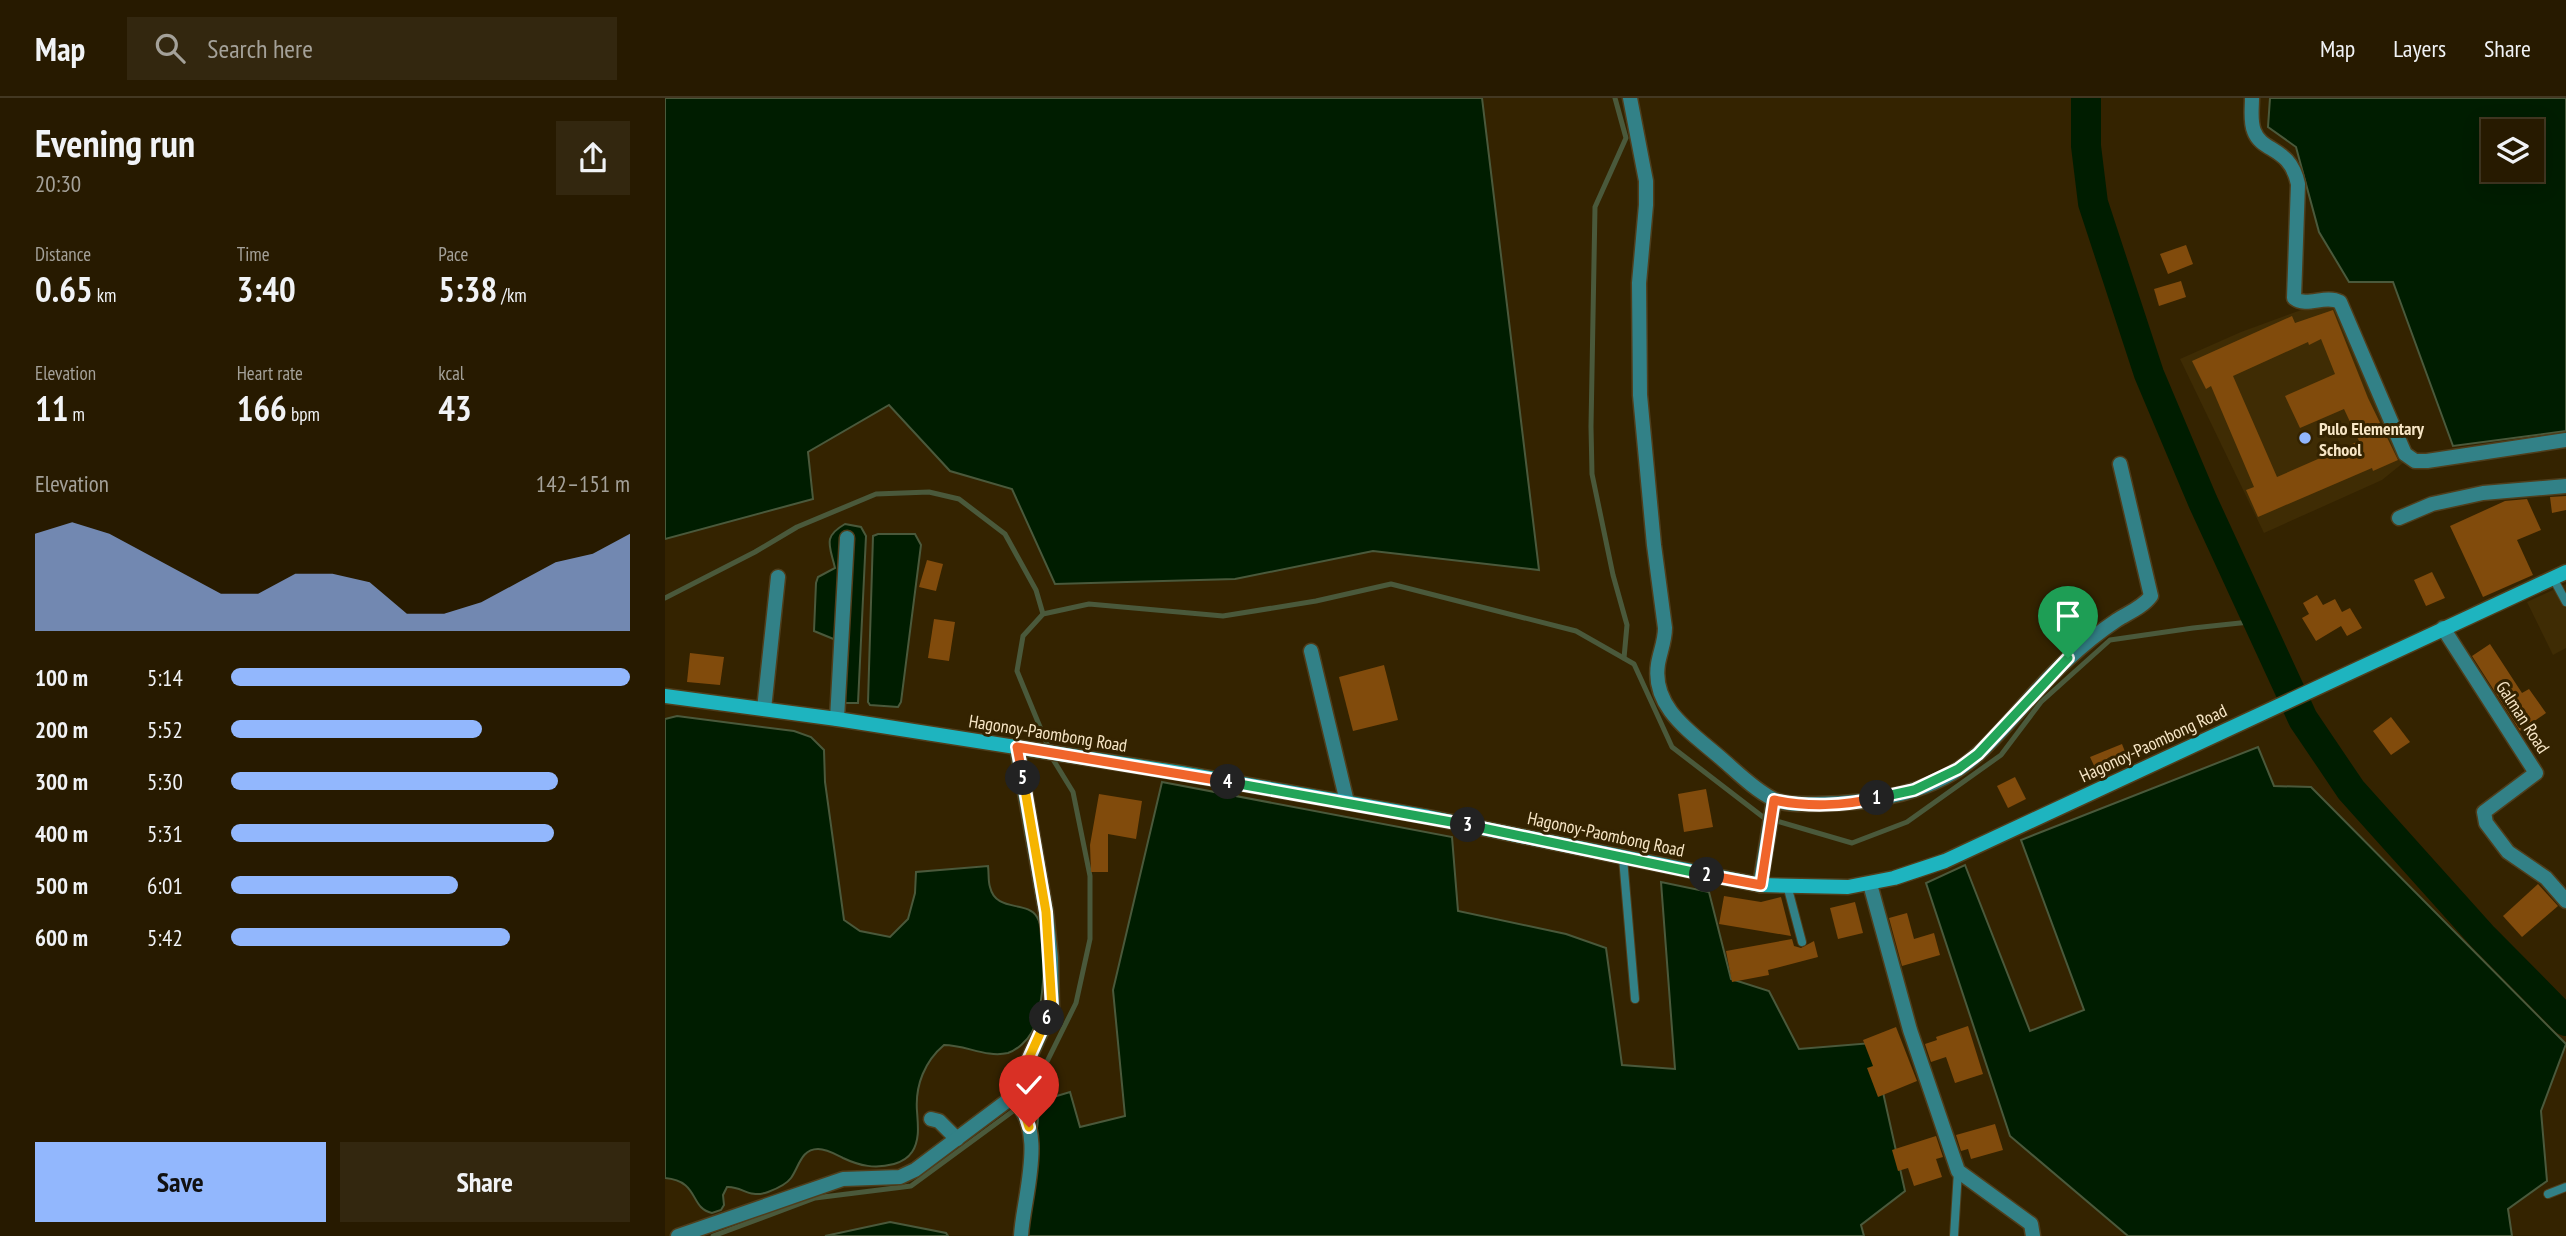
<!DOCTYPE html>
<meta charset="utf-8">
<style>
:root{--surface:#271a00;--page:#33270f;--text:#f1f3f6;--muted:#a4a199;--line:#433822;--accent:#92b7fd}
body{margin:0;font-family:"PT Sans Narrow",sans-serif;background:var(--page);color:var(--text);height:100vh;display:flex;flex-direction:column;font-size:26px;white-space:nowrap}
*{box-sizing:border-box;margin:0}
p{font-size:23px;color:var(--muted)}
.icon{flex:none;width:38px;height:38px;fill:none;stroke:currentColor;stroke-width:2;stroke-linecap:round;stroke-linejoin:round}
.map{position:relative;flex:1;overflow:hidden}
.sheet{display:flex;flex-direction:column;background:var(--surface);width:665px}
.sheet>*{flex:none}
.fabs{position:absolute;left:1816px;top:21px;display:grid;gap:14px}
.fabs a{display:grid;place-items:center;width:63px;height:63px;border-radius:0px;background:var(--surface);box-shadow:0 4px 18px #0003,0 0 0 2px var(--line);font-size:35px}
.pin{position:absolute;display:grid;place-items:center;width:60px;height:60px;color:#fff;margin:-72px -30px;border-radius:50% 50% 50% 0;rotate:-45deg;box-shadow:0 0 7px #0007}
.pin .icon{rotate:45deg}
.km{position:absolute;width:35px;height:35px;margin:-18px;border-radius:50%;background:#222;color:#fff;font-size:19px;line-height:35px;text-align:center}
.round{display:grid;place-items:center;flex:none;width:74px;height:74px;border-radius:0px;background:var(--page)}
.head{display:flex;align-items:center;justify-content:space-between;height:119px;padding:0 35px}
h1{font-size:38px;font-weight:700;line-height:52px}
.figures{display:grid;grid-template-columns:repeat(3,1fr);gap:10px;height:119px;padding:7px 35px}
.figures div{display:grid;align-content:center}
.figures b{font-size:35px;font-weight:700}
.figures small{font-size:19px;font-weight:400}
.figures p{font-size:19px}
.chart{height:196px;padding:14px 35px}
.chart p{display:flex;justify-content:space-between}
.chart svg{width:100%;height:126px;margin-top:7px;fill:var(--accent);opacity:.7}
.primary-button{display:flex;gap:14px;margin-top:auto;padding:14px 35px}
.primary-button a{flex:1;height:80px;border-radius:0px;background:var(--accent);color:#111;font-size:28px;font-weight:700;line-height:80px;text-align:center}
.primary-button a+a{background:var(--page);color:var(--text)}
ul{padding:0 35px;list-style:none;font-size:23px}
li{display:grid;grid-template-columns:112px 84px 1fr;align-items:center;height:52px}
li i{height:18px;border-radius:9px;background:var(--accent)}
header{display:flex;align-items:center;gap:42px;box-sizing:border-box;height:98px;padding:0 35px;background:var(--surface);border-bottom:2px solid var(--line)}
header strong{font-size:33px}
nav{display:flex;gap:38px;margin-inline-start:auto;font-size:24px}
.search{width:490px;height:63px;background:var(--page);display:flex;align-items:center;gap:18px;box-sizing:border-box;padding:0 24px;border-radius:0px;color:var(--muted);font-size:26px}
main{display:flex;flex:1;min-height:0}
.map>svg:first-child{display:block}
</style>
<header>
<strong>Map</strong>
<div class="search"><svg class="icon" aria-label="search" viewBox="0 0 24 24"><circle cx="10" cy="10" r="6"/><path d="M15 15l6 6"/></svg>Search here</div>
<nav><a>Map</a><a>Layers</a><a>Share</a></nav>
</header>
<main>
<section class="sheet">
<div class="head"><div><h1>Evening run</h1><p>20:30</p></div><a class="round"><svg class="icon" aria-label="share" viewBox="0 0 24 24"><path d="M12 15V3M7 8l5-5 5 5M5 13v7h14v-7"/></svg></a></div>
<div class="figures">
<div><p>Distance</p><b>0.65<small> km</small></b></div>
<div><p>Time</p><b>3:40</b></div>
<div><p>Pace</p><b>5:38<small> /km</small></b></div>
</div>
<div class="figures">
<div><p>Elevation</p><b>11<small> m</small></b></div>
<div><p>Heart rate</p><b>166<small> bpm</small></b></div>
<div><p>kcal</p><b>43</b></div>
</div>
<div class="chart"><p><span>Elevation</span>142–151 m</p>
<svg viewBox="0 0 160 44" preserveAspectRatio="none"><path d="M0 44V10L10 6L20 10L30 17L40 24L50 31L60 31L70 24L80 24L90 27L100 38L110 38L120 34L130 27L140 20L150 17L160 10V44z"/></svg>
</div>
<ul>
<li><b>100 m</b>5:14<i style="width:100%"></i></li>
<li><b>200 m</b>5:52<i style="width:63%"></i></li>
<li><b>300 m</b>5:30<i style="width:82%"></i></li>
<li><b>400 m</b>5:31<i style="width:81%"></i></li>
<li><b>500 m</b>6:01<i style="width:57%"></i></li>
<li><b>600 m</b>5:42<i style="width:70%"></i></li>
</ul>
<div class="primary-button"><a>Save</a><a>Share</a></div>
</section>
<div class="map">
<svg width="1901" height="1138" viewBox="0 0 1901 1138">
<rect width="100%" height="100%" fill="#342300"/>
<g fill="#3f2c04">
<polygon points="1655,205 1668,206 1738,365 1717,382 1599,435 1515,261 1576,234"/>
<polygon points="1901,486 1901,550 1888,557 1862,504"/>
</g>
<g fill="#001d00" stroke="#4a593b" stroke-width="2" fill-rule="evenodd">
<polygon points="0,0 817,0 874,472 708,453 570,481 390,486 347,391 285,373 224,307 143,354 148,401 0,441"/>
<path d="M1605 0H1901V333L1788 348 1728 184H1684L1654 134 1631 49 1603 29ZM1829 33H1867V72H1829Z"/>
<path d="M180 426 196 429 201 438 193 605H176L171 542 149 533 151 485 153 479 170 470C165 448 157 439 180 426Z"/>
<polygon points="213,436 250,436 256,447 236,604 233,609 205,607 203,604 208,438"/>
<path d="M12 618 129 633 146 639 159 652 160 684 179 822 195 833 225 839 243 821 250 795 251 774 323 768C324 775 323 783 325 789 331 815 362 802 372 819 384 840 379 913 367 934 362 943 352 952 343 955 321 960 301 947 279 947 260 963 250 987 252 1013 253 1027 255 1042 247 1054 243 1060 236 1064 229 1066 210 1071 195 1068 178 1060 170 1056 162 1051 153 1051 136 1051 134 1069 126 1080 121 1087 111 1091 103 1094 83 1101 78 1088 62 1089L58 1097 59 1107 56 1112 47 1115C24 1110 35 1083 0 1080V621Z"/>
<polygon points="1593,649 1609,688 1646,689 1901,946 1876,1013 1882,1083 1843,1111 1847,1138 1463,1138 1345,1038 1261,785 1300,767 1365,933 1419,912 1356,742"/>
<polygon points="497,684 787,739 793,813 901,836 941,850 957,967 1010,971 996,784 1044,794 1066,881 1104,893 1134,951 1207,945 1240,1093 1196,1127 1199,1138 360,1138 375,1003 405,994 415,1029 460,1018 448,892"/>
<polygon points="225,1124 281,1135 283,1138 160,1138"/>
</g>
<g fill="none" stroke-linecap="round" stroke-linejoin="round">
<g stroke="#4a593b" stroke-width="5">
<polyline points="950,0 961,40 930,109 926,329 927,376 948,477 962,527 959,560"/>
<polyline points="0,500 90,454 132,429 211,396 264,394 294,401 340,436 371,492 378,516"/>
<polyline points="48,1138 150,1100 246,1088 363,1002 411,905 425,841 425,778 408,694 389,663 352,573 358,538 378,516 424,506 558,518 651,503 726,486 911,533 969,566 1007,649 1098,719 1187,745 1242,724 1336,657 1376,604 1445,542 1528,530 1594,523"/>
</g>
<polyline stroke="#001d00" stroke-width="30" points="1421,0 1421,48 1428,105 1484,276 1538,404 1638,621 1686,692 1817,838 1901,923"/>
</g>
<g fill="#814b0c" fill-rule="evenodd">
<polygon points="1521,147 1528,166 1503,176 1495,156"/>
<polygon points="1516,183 1521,199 1494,208 1489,191"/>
<path d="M1668 212 1703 300 1733 362 1708 373 1707 370 1593 419 1581 392 1589 389 1546 288 1541 291 1527 263 1627 218 1630 225ZM1656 241 1670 276 1620 298 1635 330 1679 311 1694 343 1612 379 1568 278 1643 244 1644 247Z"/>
<polygon points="1901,398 1901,412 1887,415 1885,399"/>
<polygon points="1862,401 1876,432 1852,442 1868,477 1818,499 1785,428 1840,403"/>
<polygon points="262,462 278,466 271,493 254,489"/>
<polygon points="1767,474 1780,500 1761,508 1749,482"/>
<polygon points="1652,497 1658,507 1670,501 1677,514 1685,510 1697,530 1682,538 1676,528 1651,543 1637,520 1644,516 1638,505"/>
<polygon points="269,521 290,524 284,563 263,560"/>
<polygon points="1825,546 1857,595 1864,591 1881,615 1855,633 1807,558"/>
<polygon points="25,555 59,559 55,587 22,584"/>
<polygon points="719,567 733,622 688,633 674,579"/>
<polygon points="1726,619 1745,644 1726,657 1708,633"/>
<polygon points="1457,646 1464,664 1433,676 1425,659"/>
<polygon points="1350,679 1361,701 1343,710 1332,688"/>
<polygon points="1041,691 1048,729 1019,734 1013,696"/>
<polygon points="434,696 477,703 471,741 443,736 443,774 426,774 425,747"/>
<polygon points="1873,786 1893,808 1857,839 1838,818"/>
<polygon points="1059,798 1096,804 1116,799 1126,838 1054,826"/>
<polygon points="1190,804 1198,835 1173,841 1165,810"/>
<polygon points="1242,815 1249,841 1269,835 1275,857 1237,868 1224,820"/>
<polygon points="1127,841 1129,848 1136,850 1149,843 1153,859 1103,872 1104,877 1067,884 1061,853"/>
<polygon points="1303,928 1318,976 1290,985 1281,959 1266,964 1260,946 1272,942 1271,939"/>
<polygon points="1231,929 1252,983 1213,999 1202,970 1208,968 1198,942"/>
<polygon points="1330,1026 1338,1052 1306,1061 1303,1051 1296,1053 1291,1037"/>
<polygon points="1271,1038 1278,1059 1271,1061 1277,1079 1249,1088 1243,1070 1233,1073 1227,1052"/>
</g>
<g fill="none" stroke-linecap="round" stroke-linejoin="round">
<g stroke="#4f3e1c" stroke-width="10">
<g id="service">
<polyline points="1888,480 1901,504"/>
<polyline points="958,760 970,901"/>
<polyline points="1122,787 1137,844"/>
<polyline points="1883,1096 1901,1089"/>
<polyline points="1289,1138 1293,1073"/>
</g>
</g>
<g stroke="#4f3e1c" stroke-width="17">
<g id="minor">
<path d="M965 0 981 83V107L974 185 975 297 989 447 1000 530C1000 543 995 554 993 566 986 611 1029 636 1058 662 1073 675 1090 692 1108 701 1120 707 1137 706 1150 706 1206 706 1272 695 1314 655 1345 626 1370 591 1402 562 1417 548 1434 534 1452 522 1463 515 1478 509 1486 498L1455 366"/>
<path d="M1587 0C1587 11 1585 23 1589 33 1597 55 1625 48 1633 86L1629 200C1642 210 1660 196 1675 204L1740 356 1750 363H1762L1901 342"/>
<polyline points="1734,420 1767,406 1818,395 1901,388"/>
<polyline points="1778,530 1871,675 1819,714 1821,725 1843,754 1881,780 1901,803"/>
<polyline points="646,553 682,704"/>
<polyline points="99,611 113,479"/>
<polyline points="172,621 182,440"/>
<polyline points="1205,786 1245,932 1293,1073 1366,1126 1368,1138"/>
<polyline points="1095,787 1109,702"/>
<path d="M346 1000C384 1029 358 1098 356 1138"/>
<polyline points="266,1021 274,1023 292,1041"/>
<polyline points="13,1138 178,1081 235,1079 250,1072 346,1000 387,910 386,860 381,814 352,649"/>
</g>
</g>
<g stroke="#4f3e1c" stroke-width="17">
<polyline id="secondary" points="0,598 172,621 516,675 763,719 1095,787 1183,789 1229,780 1280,763 1901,474"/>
</g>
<use href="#service" stroke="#328187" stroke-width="8"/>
<use href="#minor" stroke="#328187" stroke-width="14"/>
<use href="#secondary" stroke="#1eb4bf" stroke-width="14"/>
</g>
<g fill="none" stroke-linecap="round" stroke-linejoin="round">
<g stroke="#fff" stroke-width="14">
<polyline id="split-1" points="1212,700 1249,692 1293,671 1313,656 1403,560"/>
</g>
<g stroke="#fff" stroke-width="14">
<path id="split-2" d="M1042 777 1096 787 1109 702C1141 709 1179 708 1212 700"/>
</g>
<g stroke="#fff" stroke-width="14">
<polyline id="split-3" points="803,727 1042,777"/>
</g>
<g stroke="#fff" stroke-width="14">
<polyline id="split-4" points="563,684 803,727"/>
</g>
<g stroke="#fff" stroke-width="14">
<polyline id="split-5" points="358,680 352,649 563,684"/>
</g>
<g stroke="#fff" stroke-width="14">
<polyline id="split-6" points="358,680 381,814 387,910 382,920"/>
</g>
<g stroke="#fff" stroke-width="14">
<polyline id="split-7" points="364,1029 360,1016 346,1000 382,920"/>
</g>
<use href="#split-1" stroke="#22a559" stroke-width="9"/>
<use href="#split-2" stroke="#f0652b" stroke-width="9"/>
<use href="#split-3" stroke="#22a559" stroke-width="9"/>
<use href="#split-4" stroke="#22a559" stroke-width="9"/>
<use href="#split-5" stroke="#f0652b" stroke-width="9"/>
<use href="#split-6" stroke="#f5b400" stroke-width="9"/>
<use href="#split-7" stroke="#f5b400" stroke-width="9"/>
</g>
<circle fill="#92b7fd" stroke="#342300" stroke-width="2.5" cx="1640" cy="340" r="7"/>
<g text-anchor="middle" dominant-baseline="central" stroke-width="6" stroke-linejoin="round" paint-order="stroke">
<g font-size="18" font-weight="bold" fill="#f7e6c6" stroke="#342300" text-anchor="start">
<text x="1654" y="330">Pulo Elementary<tspan x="1654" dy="21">School</tspan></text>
</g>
<g font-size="18" fill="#f7e6c6" stroke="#342300">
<text transform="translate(1858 619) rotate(57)">Galman Road</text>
<text transform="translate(383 635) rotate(9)">Hagonoy-Paombong Road</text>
<text transform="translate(1488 645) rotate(-25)">Hagonoy-Paombong Road</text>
<text transform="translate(941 736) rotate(12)">Hagonoy-Paombong Road</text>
</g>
</g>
</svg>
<div class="fabs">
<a><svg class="icon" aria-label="layers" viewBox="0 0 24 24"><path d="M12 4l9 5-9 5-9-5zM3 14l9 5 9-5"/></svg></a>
</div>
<div class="pin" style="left:1403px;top:560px;background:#1e9e55"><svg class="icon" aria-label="arrive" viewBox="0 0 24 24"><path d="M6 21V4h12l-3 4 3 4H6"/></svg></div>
<div class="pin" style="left:364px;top:1029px;background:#d93025"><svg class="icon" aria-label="check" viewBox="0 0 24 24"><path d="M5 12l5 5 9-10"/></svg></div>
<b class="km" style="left:1212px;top:700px">1</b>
<b class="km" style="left:1042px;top:777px">2</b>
<b class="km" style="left:803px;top:727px">3</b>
<b class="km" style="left:563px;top:684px">4</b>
<b class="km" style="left:358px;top:680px">5</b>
<b class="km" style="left:382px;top:920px">6</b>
</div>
</main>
